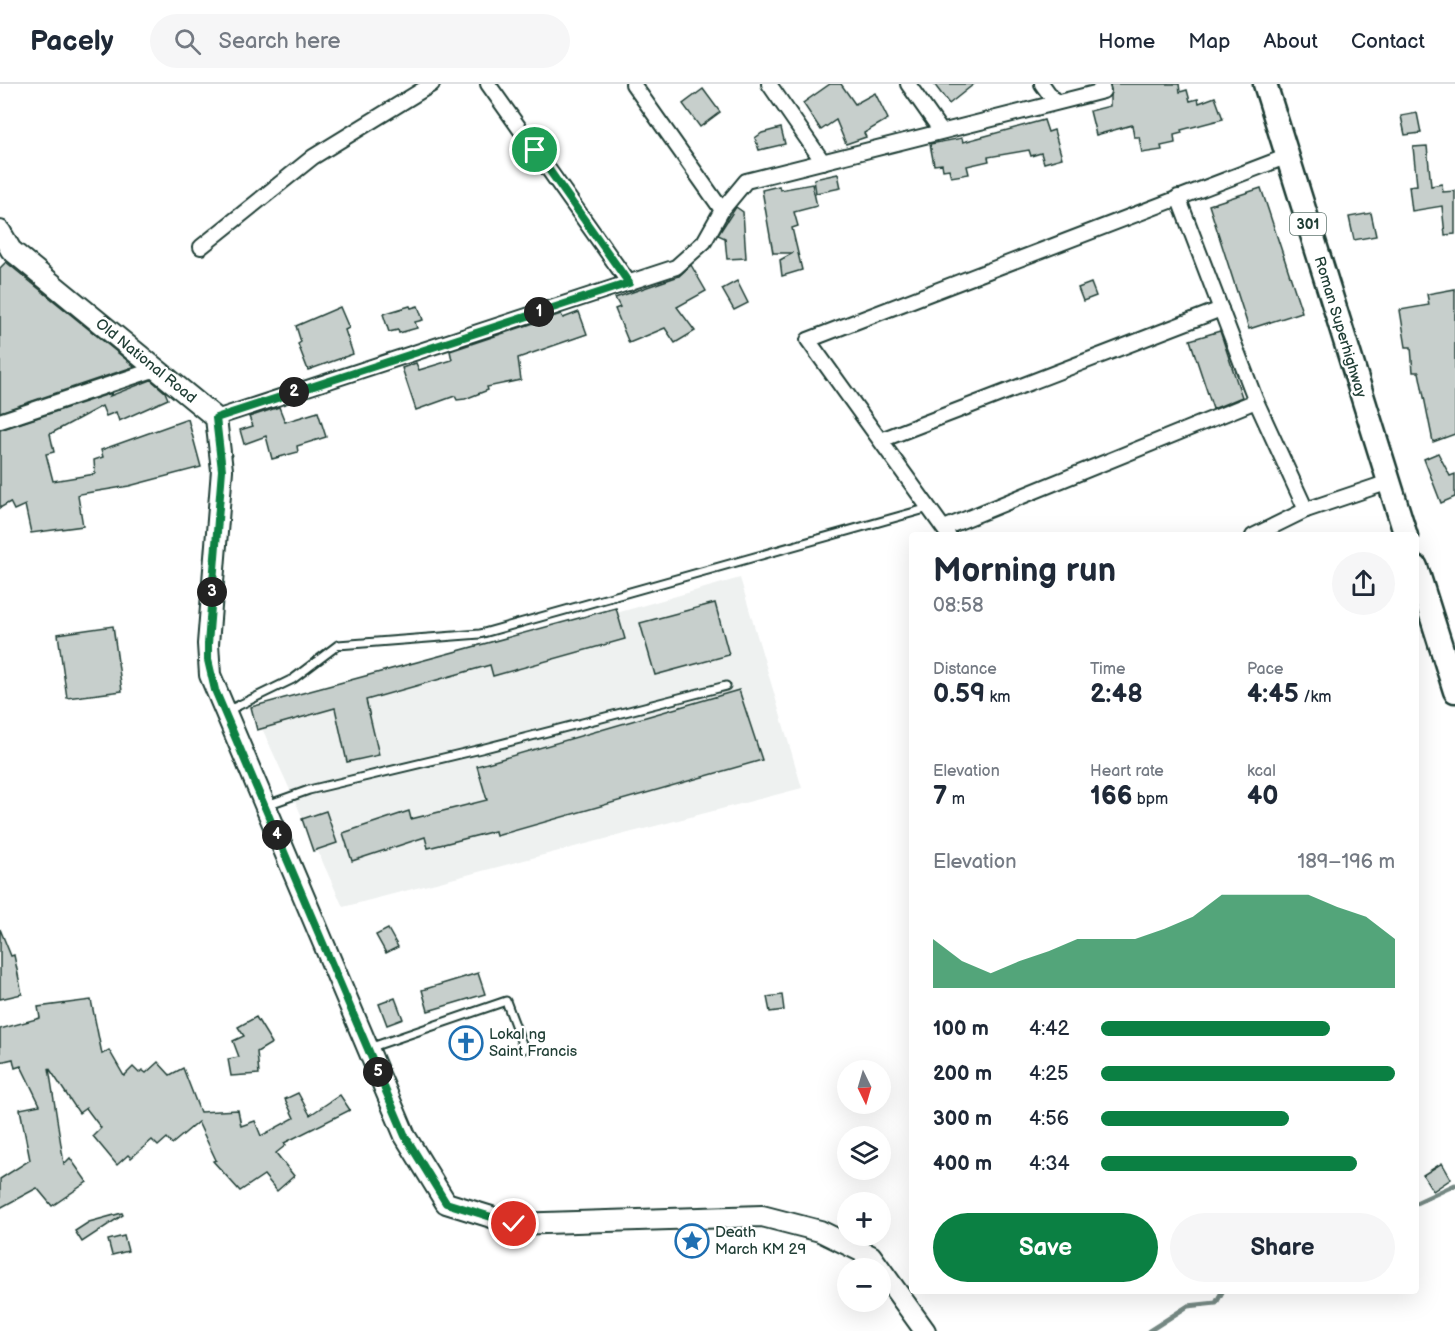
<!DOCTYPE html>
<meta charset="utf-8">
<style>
:root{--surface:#fff;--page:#f6f6f7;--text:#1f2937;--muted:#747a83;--line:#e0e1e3;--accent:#0b8043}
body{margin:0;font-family:"Balsamiq Sans",sans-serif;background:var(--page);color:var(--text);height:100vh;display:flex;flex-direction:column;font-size:22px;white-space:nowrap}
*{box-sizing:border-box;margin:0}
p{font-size:20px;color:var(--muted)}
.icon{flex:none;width:33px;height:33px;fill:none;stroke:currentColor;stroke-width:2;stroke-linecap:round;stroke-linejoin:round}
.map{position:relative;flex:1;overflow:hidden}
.drawer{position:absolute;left:909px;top:448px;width:510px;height:762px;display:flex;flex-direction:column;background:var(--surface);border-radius:6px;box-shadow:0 6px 24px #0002}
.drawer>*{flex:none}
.needle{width:39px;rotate:175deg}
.fabs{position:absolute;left:837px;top:976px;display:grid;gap:12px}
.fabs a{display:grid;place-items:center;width:54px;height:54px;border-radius:50%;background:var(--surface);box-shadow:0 6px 24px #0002;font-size:30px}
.pin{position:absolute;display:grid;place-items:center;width:51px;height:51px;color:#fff;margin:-26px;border:3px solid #fff;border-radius:50%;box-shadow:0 2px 6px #0007}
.km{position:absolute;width:30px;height:30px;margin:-15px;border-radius:50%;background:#222;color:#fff;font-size:16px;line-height:30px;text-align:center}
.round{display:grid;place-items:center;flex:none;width:63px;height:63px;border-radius:32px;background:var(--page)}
.headline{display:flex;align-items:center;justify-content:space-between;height:102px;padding:0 24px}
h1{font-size:33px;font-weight:700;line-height:45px}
.metrics{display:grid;grid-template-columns:repeat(3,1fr);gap:9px;height:102px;padding:6px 24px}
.metrics div{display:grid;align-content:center}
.metrics b{font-size:26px;font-weight:700}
.metrics small{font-size:16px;font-weight:400}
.metrics p{font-size:16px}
.chart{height:168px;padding:12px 24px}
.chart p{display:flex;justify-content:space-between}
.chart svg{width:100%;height:108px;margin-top:6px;fill:var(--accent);opacity:.7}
.primary-button{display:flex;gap:12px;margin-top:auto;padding:12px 24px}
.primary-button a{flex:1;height:69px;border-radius:36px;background:var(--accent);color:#fff;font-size:24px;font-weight:700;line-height:69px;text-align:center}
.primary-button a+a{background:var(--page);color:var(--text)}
ul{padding:0 24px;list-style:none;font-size:20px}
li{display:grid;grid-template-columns:96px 72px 1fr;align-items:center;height:45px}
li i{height:15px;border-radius:8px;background:var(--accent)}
header{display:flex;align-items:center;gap:36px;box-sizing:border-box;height:84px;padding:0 30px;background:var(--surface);border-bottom:2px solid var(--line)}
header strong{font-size:28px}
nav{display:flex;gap:33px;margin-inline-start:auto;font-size:21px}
.search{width:420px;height:54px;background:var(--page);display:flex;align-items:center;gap:15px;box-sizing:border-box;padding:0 21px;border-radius:33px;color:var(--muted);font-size:22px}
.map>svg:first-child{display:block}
</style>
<header>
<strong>Pacely</strong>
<div class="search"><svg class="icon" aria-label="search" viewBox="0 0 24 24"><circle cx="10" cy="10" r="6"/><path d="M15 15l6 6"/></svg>Search here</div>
<nav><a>Home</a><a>Map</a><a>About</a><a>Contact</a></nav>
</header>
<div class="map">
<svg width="1455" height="1247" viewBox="0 0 1455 1247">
<rect width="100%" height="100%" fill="#fff"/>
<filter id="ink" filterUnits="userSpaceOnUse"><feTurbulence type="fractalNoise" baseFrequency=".0167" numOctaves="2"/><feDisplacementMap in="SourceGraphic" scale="12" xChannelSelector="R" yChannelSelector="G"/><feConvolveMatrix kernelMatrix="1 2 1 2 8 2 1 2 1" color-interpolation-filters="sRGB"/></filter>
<g filter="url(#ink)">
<polygon fill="#eef1f0" points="740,494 802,704 343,823 256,631"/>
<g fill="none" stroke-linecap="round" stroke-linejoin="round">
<g stroke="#758883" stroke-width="5">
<polyline points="1416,1119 1455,1101"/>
<polyline points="1149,1247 1188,1222 1216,1219 1222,1208"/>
</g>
</g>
<g fill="#c7cfcc" stroke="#1f3d34" stroke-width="1.5">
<polygon points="830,0 841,0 855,20 875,9 888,35 864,49 866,53 846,60 836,36 821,46 803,19"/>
<polygon points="934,0 974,0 949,20"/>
<polygon points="1110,0 1179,0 1180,8 1187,6 1190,17 1198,15 1199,19 1215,13 1223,35 1181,46 1182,49 1174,51 1175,59 1161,62 1162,66 1142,69 1139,53 1134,53 1132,41 1096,51 1090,27 1110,22"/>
<polygon points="703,5 720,28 700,43 683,20"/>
<polygon points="1417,29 1421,49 1405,51 1401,32"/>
<polygon points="1044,36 1048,48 1054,46 1062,74 1044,79 1041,69 1031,72 1029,66 988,73 989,77 967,82 969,90 951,93 949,85 943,86 942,80 934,81 930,60 962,54 963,58"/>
<polygon points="781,44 785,60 759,66 755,54 762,49"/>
<polygon points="1427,62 1431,102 1442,100 1443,108 1455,107 1455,150 1445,151 1442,122 1412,127 1409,102 1417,101 1413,63"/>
<polygon points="838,90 841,104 816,109 814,95"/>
<polygon points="812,100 817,122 794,128 798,142 792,144 802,186 782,192 780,176 793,169 773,169 762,106 779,102 780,106"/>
<polygon points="1261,104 1302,228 1249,245 1209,121"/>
<polygon points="736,123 743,128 746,174 727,175 725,154 718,151"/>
<polygon points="1371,129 1376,152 1354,156 1349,133"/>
<polygon points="6,178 134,282 133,283 0,328 0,184"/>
<polygon points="691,181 706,207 677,223 695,247 675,259 665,244 629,259 615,225 620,223 615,214 679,192"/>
<polygon points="737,197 748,219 734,226 722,205"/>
<polygon points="1091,199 1096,212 1083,217 1078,204"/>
<polygon points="1455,205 1455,350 1433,358 1419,288 1413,288 1411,263 1406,263 1400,226 1429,221 1427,210"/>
<polygon points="410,222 411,224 418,222 423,236 415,238 417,244 399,249 398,246 389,248 383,230"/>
<polygon points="340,223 349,244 345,246 353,270 308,286 298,260 301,258 296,242"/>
<polygon points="579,228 587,250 518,274 521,296 487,303 488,306 465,315 457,316 455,312 416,326 402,284 416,279 419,286 452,276 450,267 561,230 563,234"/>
<polygon points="1220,247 1242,313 1213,325 1190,256"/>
<polygon points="151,296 165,308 168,315 119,337 116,328 106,332 102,322 50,350 54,368 46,370 53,397 95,390 94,376 103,373 101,366 188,335 201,383 129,402 80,410 78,412 83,442 31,449 25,421 14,426 10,418 0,424 0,346 112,309 110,312"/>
<polygon points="279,323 285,338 318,328 326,353 297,362 298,368 272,375 266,352 244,360 240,346 253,342 249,333"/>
<polygon points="1438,369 1450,392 1455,390 1455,413 1441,419 1424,375"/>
<polygon points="715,519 729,571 655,591 640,539"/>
<polygon points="616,524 625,555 493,592 490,581 366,616 379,671 347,678 335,624 257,646 251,623"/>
<polygon points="113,542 122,607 67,614 58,550"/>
<polygon points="739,606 762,676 496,752 495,747 428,764 425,753 352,777 343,749 409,727 411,735 487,716 477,682"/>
<polygon points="326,727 337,759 313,767 302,735"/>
<polygon points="0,845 11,872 14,871 22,910 0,915"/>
<polygon points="388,845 398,863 386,869 376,851"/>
<polygon points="478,889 485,910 428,927 422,906"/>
<polygon points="782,911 784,926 770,928 767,913"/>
<polygon points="395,914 403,935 387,941 379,920"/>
<polygon points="91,916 102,970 109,966 124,992 133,983 139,989 142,986 146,989 158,978 170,991 183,984 200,1028 238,1026 241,1042 255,1037 261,1052 294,1034 285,1015 298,1009 310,1031 340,1011 350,1026 284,1059 286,1061 276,1069 294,1092 277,1107 264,1091 240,1107 213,1077 216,1076 198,1038 172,1060 167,1054 158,1062 152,1056 131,1074 128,1071 117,1081 93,1052 101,1044 86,1024 79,1029 49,984 64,1080 70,1074 87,1098 52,1122 37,1104 0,1124 0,1095 30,1076 20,1025 40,1021 21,982 15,984 13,975 0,978 0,945 40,934 38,923"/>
<polygon points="256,933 272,959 257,968 259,990 231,992 228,975 239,973 233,957 244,952 238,943"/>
<polygon points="1442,1079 1451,1095 1433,1107 1423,1091"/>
<polygon points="122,1129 123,1131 82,1158 75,1147 89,1138"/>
<polygon points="124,1152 128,1167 112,1171 108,1156"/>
</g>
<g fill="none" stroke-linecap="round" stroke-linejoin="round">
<g stroke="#1f3d34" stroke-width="11">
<g id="lane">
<polyline points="227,627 293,595 338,561 480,550 929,424"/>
<polyline points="267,721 309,706 481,665 726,602"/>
<polyline points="369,964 506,917 524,965"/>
</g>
</g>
<g stroke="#1f3d34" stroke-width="18">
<g id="street">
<polyline points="488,0 629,199"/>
<polyline points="633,0 722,126"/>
<polyline points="769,0 823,78"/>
<polyline points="908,0 941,47"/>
<polyline points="1042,0 1055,18"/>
<polyline points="1178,113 1256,317 1306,426"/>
<polyline points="201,163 313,73 432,0"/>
<polyline points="216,334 676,183 704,158 722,126 746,97 1103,7 1101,0"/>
<polyline points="0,337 156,285"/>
<polyline points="881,356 1221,225"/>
<polyline points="944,444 1256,317"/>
<polyline points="949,452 808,256 1288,72"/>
<polyline points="1253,452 1306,426 1389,398"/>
</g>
</g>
<g stroke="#1f3d34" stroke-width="24">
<polyline id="secondary" points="0,147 11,166 216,334 222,386 208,560 210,591 405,1052 446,1119 514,1140 762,1132 820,1147 871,1172 925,1247"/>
</g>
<g stroke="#1f3d34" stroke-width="27">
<g id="primary">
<polyline points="1265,0 1406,452"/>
<polyline points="1416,483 1455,607"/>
</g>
</g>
<use href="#lane" stroke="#fff" stroke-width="7"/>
<use href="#street" stroke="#fff" stroke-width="14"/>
<use href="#secondary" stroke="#fff" stroke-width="20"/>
<use href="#primary" stroke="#fff" stroke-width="22"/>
</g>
</g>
<g fill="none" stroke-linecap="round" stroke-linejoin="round" filter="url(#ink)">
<g stroke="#fff" stroke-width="12">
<polyline id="route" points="514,1140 446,1119 405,1052 215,606 208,576 208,560 222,386 216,334 629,199 535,66"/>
</g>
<use href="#route" stroke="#0b8043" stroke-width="8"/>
</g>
<defs>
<g id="church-ring" transform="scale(1.725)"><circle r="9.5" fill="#fff" stroke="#1f6fb2" stroke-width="1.5"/><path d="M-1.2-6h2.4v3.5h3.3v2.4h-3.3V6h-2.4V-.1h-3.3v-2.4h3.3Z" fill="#1f6fb2"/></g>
<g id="sight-ring" transform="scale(1.725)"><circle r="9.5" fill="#fff" stroke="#1f6fb2" stroke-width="1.5"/><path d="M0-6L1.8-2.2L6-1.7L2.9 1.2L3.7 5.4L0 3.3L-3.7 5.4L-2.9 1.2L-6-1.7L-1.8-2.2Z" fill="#1f6fb2"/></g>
</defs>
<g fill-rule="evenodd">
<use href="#church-ring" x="466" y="959"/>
<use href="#sight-ring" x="692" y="1157"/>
</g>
<g text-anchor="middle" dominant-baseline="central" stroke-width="4.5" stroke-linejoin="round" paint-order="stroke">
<rect fill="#fff" stroke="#627771" stroke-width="1.5" x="1290" y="129" width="36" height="22" rx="4.5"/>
<g font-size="14" font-weight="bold" fill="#1f3d34">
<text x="1308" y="140">301</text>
</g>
<g font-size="15" fill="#1f3d34" stroke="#fff">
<text transform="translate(1340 243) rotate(73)">Roman Superhighway</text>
<text transform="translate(146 277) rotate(39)">Old National Road</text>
</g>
<g font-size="15" fill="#1f3d34" stroke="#fff" text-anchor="start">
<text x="489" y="950">Lokal ng<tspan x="489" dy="17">Saint Francis</tspan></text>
<text x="715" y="1148">Death<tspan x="715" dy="17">March KM 29</tspan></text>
</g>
</g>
</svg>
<div class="fabs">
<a><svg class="needle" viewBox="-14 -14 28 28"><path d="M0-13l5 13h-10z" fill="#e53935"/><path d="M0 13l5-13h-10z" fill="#747a83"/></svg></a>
<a><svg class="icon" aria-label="layers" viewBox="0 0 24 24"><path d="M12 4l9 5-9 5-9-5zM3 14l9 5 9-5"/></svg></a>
<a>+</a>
<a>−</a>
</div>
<div class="pin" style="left:535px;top:66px;background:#1e9e55"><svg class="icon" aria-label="arrive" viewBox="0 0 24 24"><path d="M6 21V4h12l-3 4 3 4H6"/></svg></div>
<div class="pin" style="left:514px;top:1140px;background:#d93025"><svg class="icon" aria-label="check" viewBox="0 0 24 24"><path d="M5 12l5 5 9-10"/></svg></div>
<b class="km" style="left:539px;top:228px">1</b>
<b class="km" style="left:294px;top:308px">2</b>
<b class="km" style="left:212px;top:508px">3</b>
<b class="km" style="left:277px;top:751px">4</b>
<b class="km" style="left:378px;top:988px">5</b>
<section class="drawer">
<div class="headline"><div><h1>Morning run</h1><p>08:58</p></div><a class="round"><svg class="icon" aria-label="share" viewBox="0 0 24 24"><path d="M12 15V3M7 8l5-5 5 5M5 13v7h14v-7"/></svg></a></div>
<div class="metrics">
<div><p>Distance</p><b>0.59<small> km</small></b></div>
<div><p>Time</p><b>2:48</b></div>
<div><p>Pace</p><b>4:45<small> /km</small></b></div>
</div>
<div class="metrics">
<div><p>Elevation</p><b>7<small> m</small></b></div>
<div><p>Heart rate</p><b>166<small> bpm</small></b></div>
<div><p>kcal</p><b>40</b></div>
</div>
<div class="chart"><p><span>Elevation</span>189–196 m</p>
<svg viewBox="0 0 160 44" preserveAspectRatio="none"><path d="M0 44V24L10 33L20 38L30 33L40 29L50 24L60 24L70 24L80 20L90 15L100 6L110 6L120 6L130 6L140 11L150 15L160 24V44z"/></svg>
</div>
<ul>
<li><b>100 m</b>4:42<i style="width:78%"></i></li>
<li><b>200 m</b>4:25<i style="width:100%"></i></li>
<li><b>300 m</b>4:56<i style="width:64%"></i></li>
<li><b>400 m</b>4:34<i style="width:87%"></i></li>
</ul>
<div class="primary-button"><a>Save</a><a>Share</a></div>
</section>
</div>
